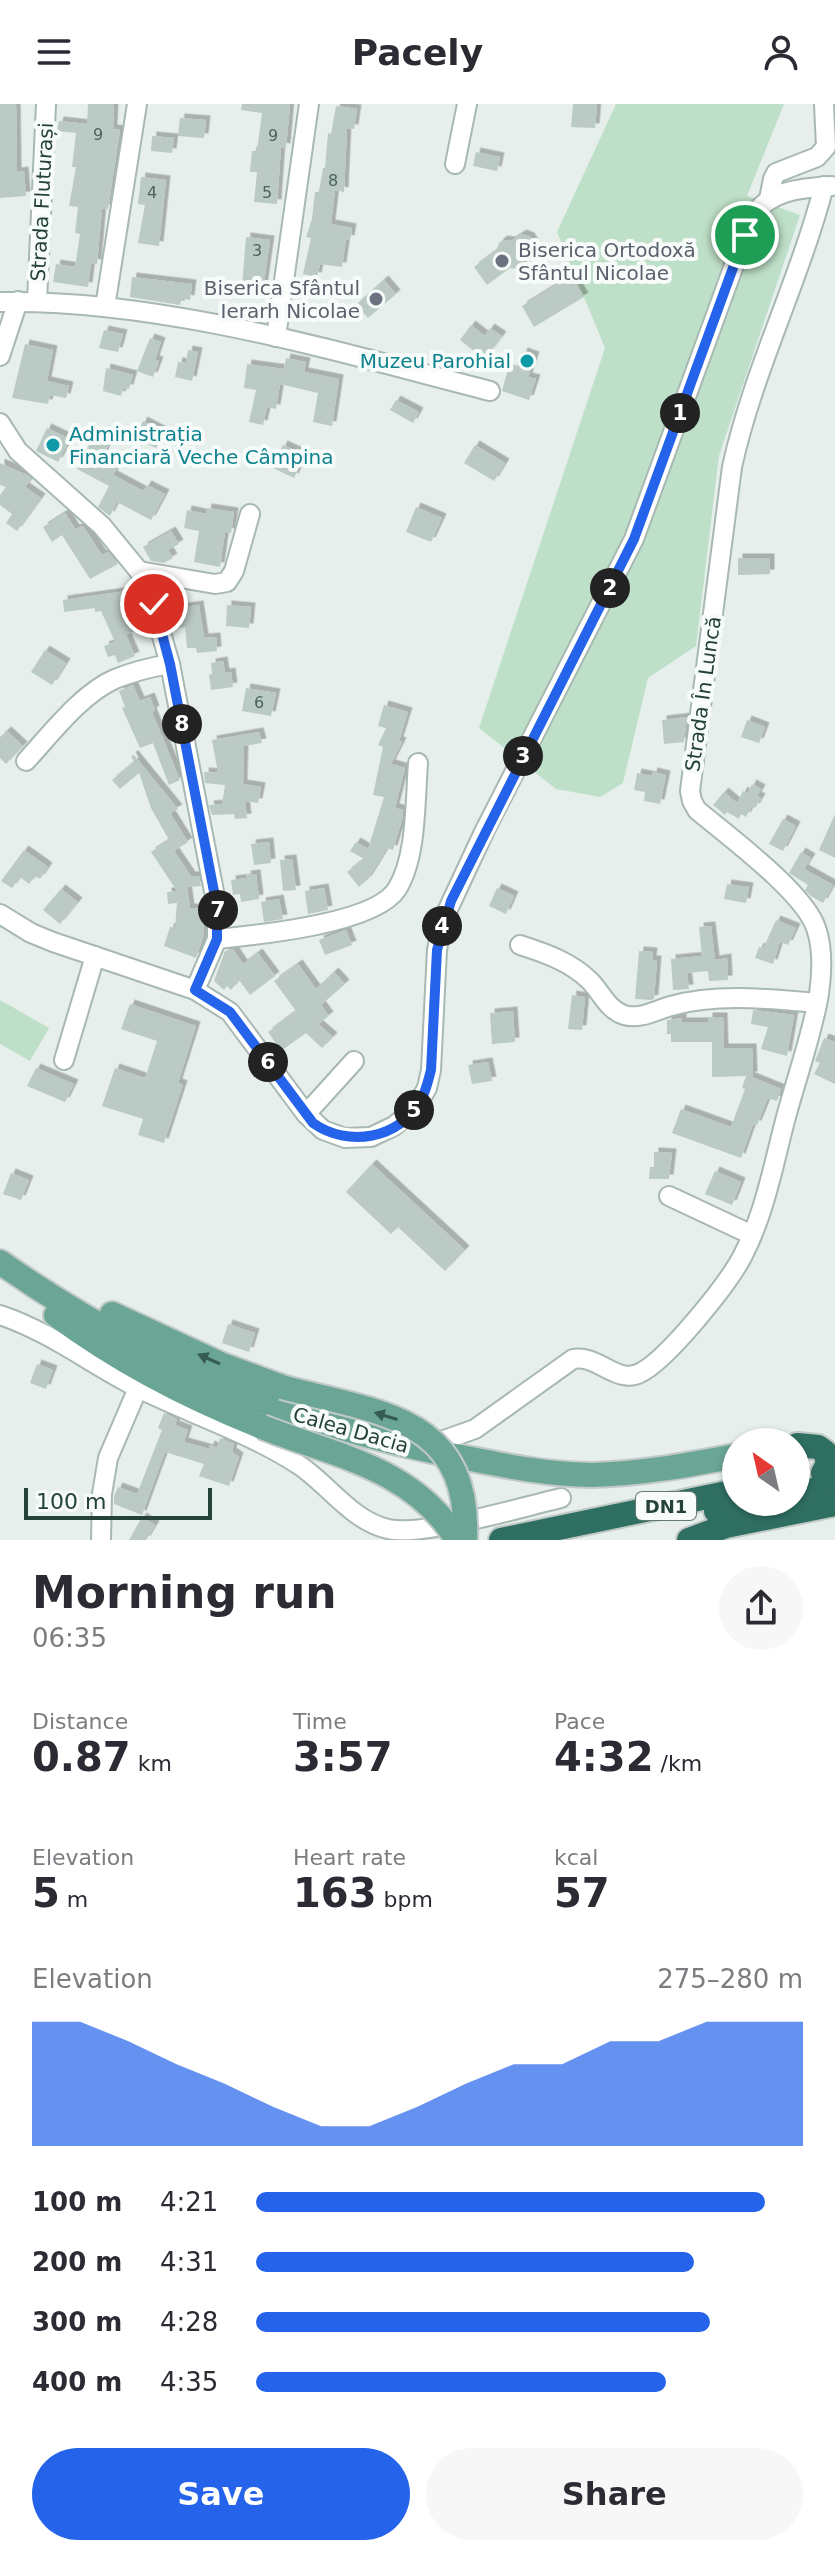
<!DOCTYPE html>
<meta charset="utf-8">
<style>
:root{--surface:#fff;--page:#f7f7f7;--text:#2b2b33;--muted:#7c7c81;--accent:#2563eb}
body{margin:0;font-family:"DejaVu Sans",sans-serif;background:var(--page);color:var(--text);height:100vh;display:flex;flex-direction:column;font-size:30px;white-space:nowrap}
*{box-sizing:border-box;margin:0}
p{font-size:26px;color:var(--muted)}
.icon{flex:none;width:44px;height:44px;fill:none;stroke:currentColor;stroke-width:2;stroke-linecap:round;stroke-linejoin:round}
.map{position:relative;height:1436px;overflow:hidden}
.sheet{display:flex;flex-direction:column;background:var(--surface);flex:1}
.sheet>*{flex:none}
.needle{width:52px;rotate:326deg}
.fabs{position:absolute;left:722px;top:1324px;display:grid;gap:16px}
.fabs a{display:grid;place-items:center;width:88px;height:88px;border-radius:50%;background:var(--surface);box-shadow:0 2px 6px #0004;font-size:40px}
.scale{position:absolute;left:24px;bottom:20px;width:188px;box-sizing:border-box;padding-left:8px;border:4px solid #24423a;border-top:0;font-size:22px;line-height:28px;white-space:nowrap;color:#24423a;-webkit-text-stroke:6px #f7fbf9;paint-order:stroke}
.pin{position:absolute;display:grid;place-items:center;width:68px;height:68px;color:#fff;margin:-34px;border:4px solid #fff;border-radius:50%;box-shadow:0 2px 8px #0007}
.km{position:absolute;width:40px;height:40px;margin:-20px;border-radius:50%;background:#222;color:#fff;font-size:22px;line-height:40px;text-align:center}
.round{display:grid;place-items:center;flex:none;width:84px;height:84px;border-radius:42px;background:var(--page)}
.headline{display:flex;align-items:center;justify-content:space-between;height:136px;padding:0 32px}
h1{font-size:44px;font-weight:800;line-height:60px}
.stats{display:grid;grid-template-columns:repeat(3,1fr);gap:12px;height:136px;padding:8px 32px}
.stats div{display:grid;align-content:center}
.stats b{font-size:40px;font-weight:800}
.stats small{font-size:22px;font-weight:400}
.stats p{font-size:22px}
.chart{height:224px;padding:16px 32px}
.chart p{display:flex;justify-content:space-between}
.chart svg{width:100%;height:144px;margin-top:8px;fill:var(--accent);opacity:.7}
.cta{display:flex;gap:16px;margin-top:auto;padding:16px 32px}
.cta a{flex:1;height:92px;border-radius:48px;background:var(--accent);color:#fff;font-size:32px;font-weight:800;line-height:92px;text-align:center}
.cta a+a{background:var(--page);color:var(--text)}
ul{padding:0 32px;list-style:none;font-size:26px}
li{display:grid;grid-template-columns:128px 96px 1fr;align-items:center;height:60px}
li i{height:20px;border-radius:10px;background:var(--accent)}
header{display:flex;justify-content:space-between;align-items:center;height:104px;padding:0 32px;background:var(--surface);font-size:36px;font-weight:800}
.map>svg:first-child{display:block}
</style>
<header><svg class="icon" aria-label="menu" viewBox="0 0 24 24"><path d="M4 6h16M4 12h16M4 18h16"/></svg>Pacely<svg class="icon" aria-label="person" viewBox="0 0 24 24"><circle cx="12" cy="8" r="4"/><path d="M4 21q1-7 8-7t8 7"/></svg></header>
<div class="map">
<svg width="835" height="1436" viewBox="0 0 835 1436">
<defs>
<filter id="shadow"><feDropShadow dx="4.5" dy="-4.5" stdDeviation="0" flood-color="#0004"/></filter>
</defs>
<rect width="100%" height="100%" fill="#e6efeb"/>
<g fill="#bfe0c8">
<polygon points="616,0 784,0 747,92 800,111 719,352 696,542 648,574 623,679 600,693 556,685 479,624 605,244 557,128"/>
<polygon points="0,896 49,924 30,957 0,940"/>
</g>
<g fill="#bbcac4" filter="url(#shadow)">
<polygon points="0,0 16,0 17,68 24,67 26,92 0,94"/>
<polygon points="88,0 114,0 113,25 120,26 108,105 102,104 97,160 91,159 88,183 53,178 56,160 75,163 80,130 75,129 78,103 69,102 76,63 72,63 76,29 57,27 59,17 87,20"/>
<polygon points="242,0 290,0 286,44 281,43 277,100 254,98 257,68 250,68 252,47 257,47 262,9 241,6"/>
<polygon points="573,0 597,0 595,24 571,23"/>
<polygon points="336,2 357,5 354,25 347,24 344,88 335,86 331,120 352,124 350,136 346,135 342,163 320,160 317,173 303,170 311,134 306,133 312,115 315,88 319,88 323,64 325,64 328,29 331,30"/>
<polygon points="180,14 206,16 204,34 178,32"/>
<polygon points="152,32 174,34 172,49 151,47"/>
<polygon points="476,48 500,53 497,67 473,62"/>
<polygon points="141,73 166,76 159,142 138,139 145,101 138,100"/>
<polygon points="522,130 530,133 534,140 533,147 524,154 523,161 517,165 510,164 487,181 474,163 497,146 499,139 503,136 511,137"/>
<polygon points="246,133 270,136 263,185 242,183"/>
<polygon points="571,172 584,193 534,223 522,202"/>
<polygon points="132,173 192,180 190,196 182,194 180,201 130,193"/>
<polygon points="384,176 396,190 368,214 356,201"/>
<polygon points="471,221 485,232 490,224 502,232 484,255 460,236"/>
<polygon points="104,226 123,230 118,248 99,244"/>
<polygon points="150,234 161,238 155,256 159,257 153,273 137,267"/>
<polygon points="25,240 53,246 47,277 69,282 66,294 50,291 48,300 12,294"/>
<polygon points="188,246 198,248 192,277 175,273 178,258 186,259"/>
<polygon points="523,248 535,252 528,273 536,275 529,296 502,287 508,265 513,267 514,262 518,264"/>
<polygon points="286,254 306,258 304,268 339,275 332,322 313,318 318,289 280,280 276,305 267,303 263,321 249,318 256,286 244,284 247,260 284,265"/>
<polygon points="106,264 133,271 129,285 123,284 121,292 103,287"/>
<polygon points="396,296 419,308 413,319 390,306"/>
<polygon points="143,317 164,328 156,344 135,334"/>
<polygon points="47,324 70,335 58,358 36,347"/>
<polygon points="93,333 109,340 103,351 119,360 113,371 143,387 147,381 165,390 151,416 117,398 110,412 98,403 109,382 77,365"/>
<polygon points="283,341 305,351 294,374 273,364"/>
<polygon points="475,341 505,359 494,377 464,359"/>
<polygon points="0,359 29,372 31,375 25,383 41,394 17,427 6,419 12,410 0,401 0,391 6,383 0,381"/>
<polygon points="416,403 442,414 431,438 406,428"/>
<polygon points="207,404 234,408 231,429 225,428 220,463 194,458 199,427 184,424 187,406 206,410"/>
<polygon points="65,409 75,425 83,422 102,451 108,448 118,460 90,475 62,431 52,438 43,423"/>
<polygon points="171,427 179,440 168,446 173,454 164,459 151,457 143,443"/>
<polygon points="738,454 770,454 770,470 738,471"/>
<polygon points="127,487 132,516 137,514 141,524 126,531 135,552 118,559 115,551 108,553 104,542 115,538 101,507 95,508 95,504 64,508 63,496"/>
<polygon points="199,501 204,534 216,533 217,547 197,549 196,544 187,544 185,523 172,525 170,505"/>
<polygon points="227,501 251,503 249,524 226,522"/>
<polygon points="45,546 66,559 52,581 31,568"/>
<polygon points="223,557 225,569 231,568 233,583 211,586 209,571 212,570 211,559"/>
<polygon points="133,581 140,597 150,593 155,606 152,608 180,676 169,681 153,639 140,644 122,604 125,603 119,587"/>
<polygon points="246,584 276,589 271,612 242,607"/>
<polygon points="384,601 408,608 399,637 402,638 391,660 405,664 395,704 403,706 402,716 393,746 387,744 368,775 359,783 347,768 364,755 350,747 356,738 368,745 384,693 373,691 383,643 378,641 386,624 378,622"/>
<polygon points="687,613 684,638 664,640 662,616"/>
<polygon points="747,616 765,623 759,639 741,633"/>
<polygon points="7,627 23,642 6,660 0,654 0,633"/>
<polygon points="259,628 262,639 244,642 243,680 261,683 258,699 245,697 247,714 235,715 234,710 212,711 209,701 222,700 225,681 205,679 204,668 218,669 212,636"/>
<polygon points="134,651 178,705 170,709 188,738 174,747 191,772 199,772 201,782 187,783 190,804 204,805 203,834 196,854 164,842 170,823 175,824 177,799 168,800 167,788 177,787 151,748 169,736 151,704 139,669 120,685 112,676 134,658 131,652"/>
<polygon points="653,668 666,671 660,700 644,697 645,688 634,686 637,669 652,672"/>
<polygon points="752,680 761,685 757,692 761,694 755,704 752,702 746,713 741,710 739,715 727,708 725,711 713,701 724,688 737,699 743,687 747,690"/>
<polygon points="835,710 835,754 819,746"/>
<polygon points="783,715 796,722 783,747 769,740"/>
<polygon points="269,738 271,759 254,761 251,740"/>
<polygon points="24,746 48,763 40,775 35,772 29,780 20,773 12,784 1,777"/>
<polygon points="801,748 811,754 804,765 833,781 823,799 811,792 805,786 808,781 789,769"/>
<polygon points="292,755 296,786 283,787 280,756"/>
<polygon points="256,770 259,795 241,798 240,790 233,791 231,776 247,774 246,771"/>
<polygon points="727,780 749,783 746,799 724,795"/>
<polygon points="324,784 328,806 308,810 305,787"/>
<polygon points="497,784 514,792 506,810 489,802"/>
<polygon points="61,785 78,798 60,820 43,806"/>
<polygon points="279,795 283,815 264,818 261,798"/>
<polygon points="776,816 796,824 788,841 780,838 773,860 755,854 759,843 763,845"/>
<polygon points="711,822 715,856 727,854 728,876 709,877 708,867 687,869 689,885 673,886 671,855 702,852 699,823"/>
<polygon points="346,826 352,841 325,851 319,836"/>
<polygon points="233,845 243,860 258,849 275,872 250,891 239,876 231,886 227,882 224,886 214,877 225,847"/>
<polygon points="639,847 653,848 652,856 657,856 654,895 651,896 635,895"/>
<polygon points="298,860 316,885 334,868 345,880 321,901 329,912 318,920 333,933 322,944 306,929 281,947 268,928 296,907 274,877"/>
<polygon points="572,891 585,893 582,926 568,925"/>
<polygon points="130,900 196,922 178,979 183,981 164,1039 138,1031 143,1015 102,1002 115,964 145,974 157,937 121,925"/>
<polygon points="753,906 794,911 787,952 761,945 768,923 751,920"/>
<polygon points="513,907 515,938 492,940 490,909"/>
<polygon points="708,913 723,913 724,944 752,944 753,972 749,972 781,985 777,997 768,994 757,1021 753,1020 741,1054 672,1029 681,1005 731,1023 745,985 742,984 746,972 712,973 712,938 671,938 671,930 667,930 667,916 682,914 682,918 708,918"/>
<polygon points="824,934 835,938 835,980 814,970 820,959 815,957"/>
<polygon points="488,958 492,977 472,980 468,961"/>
<polygon points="36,964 74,980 65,998 27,982"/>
<polygon points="654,1048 672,1049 669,1075 649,1075 650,1063 654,1063"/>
<polygon points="372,1060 465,1146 445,1167 398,1123 391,1130 346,1088"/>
<polygon points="715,1067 741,1078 732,1101 705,1090"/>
<polygon points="11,1069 29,1076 21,1096 3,1090"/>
<polygon points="228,1220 255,1229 249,1248 222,1239"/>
<polygon points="37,1260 53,1266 46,1285 30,1279"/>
<polygon points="164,1309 177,1315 175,1321 188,1326 184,1338 209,1345 210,1341 217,1344 220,1334 234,1340 232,1348 239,1353 229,1382 199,1372 204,1360 165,1348 142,1411 114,1400 114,1392 118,1383 137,1390 162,1326 158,1324"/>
<polygon points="142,1413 155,1421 146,1436 129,1436"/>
</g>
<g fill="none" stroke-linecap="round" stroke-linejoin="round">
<g stroke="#a8b8b2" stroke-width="22">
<g id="minor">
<polyline points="455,60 467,0"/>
<polyline points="769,95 773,75 776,69 817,53 826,43 824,0"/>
<polyline points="37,197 46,0"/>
<path d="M0 198C162 195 334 247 490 287"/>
<polyline points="105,203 137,0"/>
<polyline points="276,233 309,0"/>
<polyline points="0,252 18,197"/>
<polyline points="0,319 18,347 102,422 139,467 148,484 170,560 217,803 217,835 195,886"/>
<polyline points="139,467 215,480 227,478 234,467 250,410"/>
<path d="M26 657C50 631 82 589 115 575 132 568 152 563 170 560"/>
<path d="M0 810 31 829 53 838 195 886 230 908 306 1010 323 1026 345 1034 371 1033 394 1022 415 1005 427 984 431 966 437 846 443 816 484 728 634 435 751 115C768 86 801 84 832 82"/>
<path d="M217 835C257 831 375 820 397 785 417 753 415 697 418 659"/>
<path d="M520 841C545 849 571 858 590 877 601 888 608 906 624 911 640 916 656 906 671 902 717 889 770 895 817 899"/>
<polyline points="64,956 95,852"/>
<polyline points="306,1010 354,957"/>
<polyline points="669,1092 752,1131"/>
<path d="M0 1211C51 1228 92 1261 140 1285 193 1311 250 1329 299 1361 329 1381 352 1417 388 1425 422 1433 522 1403 561 1394"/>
<path d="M427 1342 475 1325 573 1255C597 1250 617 1281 640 1269 667 1256 729 1179 743 1151 765 1109 774 1058 786 1013 797 972 812 931 819 890 822 869 823 844 816 824 804 788 728 732 697 706L692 697 690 687 732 363C753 267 799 178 824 82"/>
<polyline points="101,1436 102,1390 108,1354 138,1284"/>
</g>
</g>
<g stroke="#c2cac8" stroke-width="28">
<g id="major">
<path d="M0 1158C142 1258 295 1322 466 1354 506 1362 550 1371 592 1371 641 1370 688 1361 736 1352"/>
<polyline points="112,1210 220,1260 282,1283"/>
<path d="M56 1211C119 1258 189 1294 262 1323"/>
</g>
</g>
<g stroke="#c2cac8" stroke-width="28">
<g id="highway">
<polyline points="797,1341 818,1343 825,1348 828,1359 823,1369"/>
<polyline points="796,1390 835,1381"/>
<polyline points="716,1407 756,1398"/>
<polyline points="501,1436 736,1387"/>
<polyline points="689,1436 726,1422 835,1400"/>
</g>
</g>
<use href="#minor" stroke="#fff" stroke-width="18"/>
<use href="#major" stroke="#6aa596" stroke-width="24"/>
<use href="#highway" stroke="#2f6f62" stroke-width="24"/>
<g stroke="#c2cac8" stroke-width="28" stroke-linecap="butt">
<g id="major-bridge">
<path d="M282 1283C377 1309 471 1311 465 1436"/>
<path d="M262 1323C335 1352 414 1364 457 1436"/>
</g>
</g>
<use href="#major-bridge" stroke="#6aa596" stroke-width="24"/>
</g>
<defs><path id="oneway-solid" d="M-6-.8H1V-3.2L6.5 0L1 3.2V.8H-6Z" transform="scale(2)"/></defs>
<g fill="#365b51">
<use href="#oneway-solid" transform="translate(209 1255) rotate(-156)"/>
<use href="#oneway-solid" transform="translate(386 1312) rotate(-163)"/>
</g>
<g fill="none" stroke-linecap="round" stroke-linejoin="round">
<g stroke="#fff" stroke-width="16">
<path id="route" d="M154 500 170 560 217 803V835L195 886 230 908 313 1019C348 1044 400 1035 421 996 426 987 428 977 431 966L437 846 451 797 634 435 745 131"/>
</g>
<use href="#route" stroke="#2563eb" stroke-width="10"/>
</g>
<g fill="#6b7280" stroke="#f7fbf9" stroke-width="3">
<circle cx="502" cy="157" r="8"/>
<circle cx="376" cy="195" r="8"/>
</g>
<g fill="#0f9aa8" stroke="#f7fbf9" stroke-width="3">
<circle cx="527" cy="257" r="8"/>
<circle cx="53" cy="341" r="8"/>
</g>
<g text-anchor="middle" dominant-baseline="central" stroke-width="8" stroke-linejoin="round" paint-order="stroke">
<g font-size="16" fill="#4a645c">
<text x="98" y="30">9</text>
<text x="273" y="31">9</text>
<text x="333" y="76">8</text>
<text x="152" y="88">4</text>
<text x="267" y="88">5</text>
<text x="257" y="146">3</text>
<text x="259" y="598">6</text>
</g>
<rect fill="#f7fbf9" stroke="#637a73" stroke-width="2" x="636" y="1388" width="60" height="28" rx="6"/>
<g font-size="18" font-weight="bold" fill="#24423a">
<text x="666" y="1402">DN1</text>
</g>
<g font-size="20" fill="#24423a" stroke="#f7fbf9">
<text transform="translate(42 98) rotate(-87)">Strada Fluturași</text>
<text transform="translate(703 590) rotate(-82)">Strada În Luncă</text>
<text transform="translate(351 1326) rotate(16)">Calea Dacia</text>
</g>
<g font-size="20" fill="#5b616d" stroke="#f7fbf9" text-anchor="start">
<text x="518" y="146">Biserica Ortodoxă<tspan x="518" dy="23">Sfântul Nicolae</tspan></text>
<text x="360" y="184" text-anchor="end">Biserica Sfântul<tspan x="360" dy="23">Ierarh Nicolae</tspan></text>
</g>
<g font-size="20" fill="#0d838f" stroke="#f7fbf9" text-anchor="end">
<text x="511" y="257">Muzeu Parohial</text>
<text x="69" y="330" text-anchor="start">Administrația<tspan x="69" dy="23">Financiară Veche Câmpina</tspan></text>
</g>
</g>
</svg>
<div class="fabs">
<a><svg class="needle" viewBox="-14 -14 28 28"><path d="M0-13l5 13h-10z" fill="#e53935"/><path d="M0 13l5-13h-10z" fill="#7c7c81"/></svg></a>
</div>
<div class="scale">100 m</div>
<div class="pin" style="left:745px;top:131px;background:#1e9e55"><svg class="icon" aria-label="arrive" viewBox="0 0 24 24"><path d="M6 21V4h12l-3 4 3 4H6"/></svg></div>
<div class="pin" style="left:154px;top:500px;background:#d93025"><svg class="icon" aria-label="check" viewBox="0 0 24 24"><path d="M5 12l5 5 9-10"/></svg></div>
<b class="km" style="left:680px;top:309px">1</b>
<b class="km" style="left:610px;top:484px">2</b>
<b class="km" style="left:523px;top:652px">3</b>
<b class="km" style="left:442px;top:822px">4</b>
<b class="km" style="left:414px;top:1006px">5</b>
<b class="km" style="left:268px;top:958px">6</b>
<b class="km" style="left:218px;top:806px">7</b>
<b class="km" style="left:182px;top:620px">8</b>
</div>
<section class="sheet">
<div class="headline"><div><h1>Morning run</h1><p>06:35</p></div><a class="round"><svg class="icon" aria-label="share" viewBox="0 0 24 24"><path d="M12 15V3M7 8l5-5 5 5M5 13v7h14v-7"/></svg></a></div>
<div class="stats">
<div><p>Distance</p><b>0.87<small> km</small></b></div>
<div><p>Time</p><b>3:57</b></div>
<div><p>Pace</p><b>4:32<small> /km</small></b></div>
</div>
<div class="stats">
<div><p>Elevation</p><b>5<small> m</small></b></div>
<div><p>Heart rate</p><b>163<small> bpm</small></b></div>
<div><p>kcal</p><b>57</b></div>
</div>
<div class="chart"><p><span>Elevation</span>275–280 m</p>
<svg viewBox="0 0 160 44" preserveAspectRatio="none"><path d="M0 44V6L10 6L20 12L30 19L40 25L50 32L60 38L70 38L80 32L90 25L100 19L110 19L120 12L130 12L140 6L150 6L160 6V44z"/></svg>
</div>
<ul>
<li><b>100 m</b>4:21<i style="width:93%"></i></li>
<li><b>200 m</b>4:31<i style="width:80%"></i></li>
<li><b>300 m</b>4:28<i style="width:83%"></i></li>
<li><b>400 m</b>4:35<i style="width:75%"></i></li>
</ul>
<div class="cta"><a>Save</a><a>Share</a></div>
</section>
